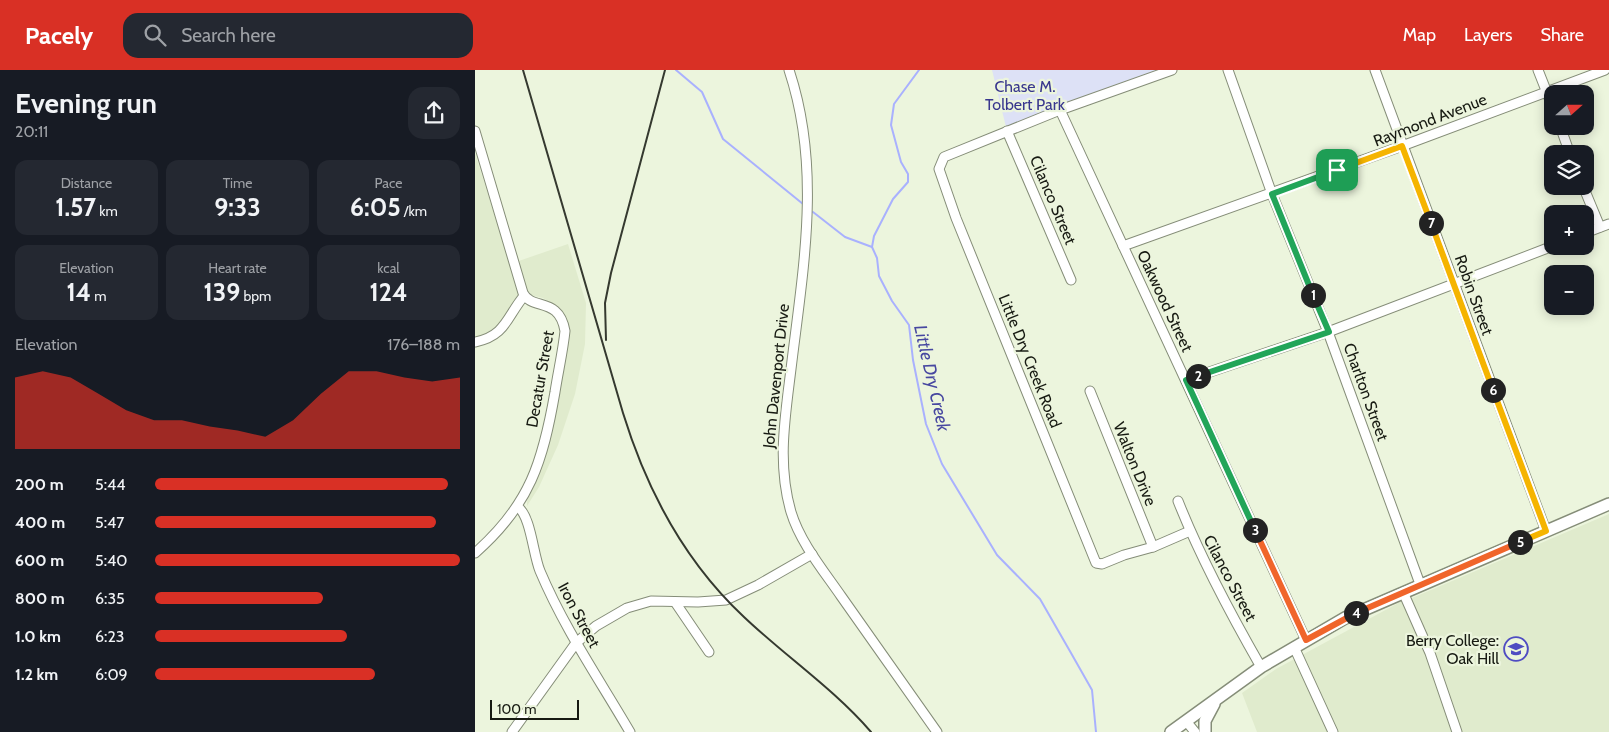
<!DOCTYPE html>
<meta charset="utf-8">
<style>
:root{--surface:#171b24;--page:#242831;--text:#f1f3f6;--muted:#9ea1a6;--accent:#d93025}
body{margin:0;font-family:Cabin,sans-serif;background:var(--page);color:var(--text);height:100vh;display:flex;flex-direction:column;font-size:19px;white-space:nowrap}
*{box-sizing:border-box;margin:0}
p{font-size:16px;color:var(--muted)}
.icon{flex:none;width:28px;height:28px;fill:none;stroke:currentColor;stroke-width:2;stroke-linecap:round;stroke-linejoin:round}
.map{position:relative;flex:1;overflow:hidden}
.sheet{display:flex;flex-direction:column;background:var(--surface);width:475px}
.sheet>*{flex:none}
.needle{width:32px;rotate:69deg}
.fabs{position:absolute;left:1069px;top:15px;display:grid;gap:10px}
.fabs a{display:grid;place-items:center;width:50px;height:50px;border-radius:10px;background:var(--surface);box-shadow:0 2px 12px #0003;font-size:25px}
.scale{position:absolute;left:15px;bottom:12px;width:89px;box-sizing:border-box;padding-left:5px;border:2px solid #171a12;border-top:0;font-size:14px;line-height:18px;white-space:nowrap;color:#171a12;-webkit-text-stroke:4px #ecf5dd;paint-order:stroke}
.pin{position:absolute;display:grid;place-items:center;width:42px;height:42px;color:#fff;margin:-21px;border-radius:10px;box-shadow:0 2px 8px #0006}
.km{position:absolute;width:25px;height:25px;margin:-12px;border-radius:50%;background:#222;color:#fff;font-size:14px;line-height:25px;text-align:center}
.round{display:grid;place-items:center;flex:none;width:52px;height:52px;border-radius:15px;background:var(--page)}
.headline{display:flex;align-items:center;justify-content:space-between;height:85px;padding:0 15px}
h1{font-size:28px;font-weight:700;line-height:38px}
.figures{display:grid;grid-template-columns:repeat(3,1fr);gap:8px;height:85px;padding:5px 15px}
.figures div{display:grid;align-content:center;border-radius:12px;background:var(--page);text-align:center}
.figures b{font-size:25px;font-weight:700}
.figures small{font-size:14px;font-weight:400}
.figures p{font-size:14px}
.chart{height:140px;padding:10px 15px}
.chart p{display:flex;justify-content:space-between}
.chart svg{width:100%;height:90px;margin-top:5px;fill:var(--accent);opacity:.7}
ul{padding:0 15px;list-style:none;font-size:16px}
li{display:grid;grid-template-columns:80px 60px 1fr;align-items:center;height:38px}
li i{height:12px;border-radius:6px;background:var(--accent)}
header{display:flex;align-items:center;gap:30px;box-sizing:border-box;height:70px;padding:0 25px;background:var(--accent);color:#fff}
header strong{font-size:24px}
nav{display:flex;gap:28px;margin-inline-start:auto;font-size:18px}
.search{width:350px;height:45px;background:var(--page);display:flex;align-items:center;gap:12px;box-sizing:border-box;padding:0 18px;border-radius:15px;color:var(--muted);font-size:19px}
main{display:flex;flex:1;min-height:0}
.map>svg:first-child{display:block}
</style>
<header>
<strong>Pacely</strong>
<div class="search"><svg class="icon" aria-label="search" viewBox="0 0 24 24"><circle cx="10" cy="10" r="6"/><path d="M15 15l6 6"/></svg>Search here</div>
<nav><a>Map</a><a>Layers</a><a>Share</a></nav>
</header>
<main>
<section class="sheet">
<div class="headline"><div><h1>Evening run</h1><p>20:11</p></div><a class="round"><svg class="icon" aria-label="share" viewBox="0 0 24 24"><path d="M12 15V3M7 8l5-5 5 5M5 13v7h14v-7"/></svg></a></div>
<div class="figures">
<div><p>Distance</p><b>1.57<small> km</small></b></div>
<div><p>Time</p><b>9:33</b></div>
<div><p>Pace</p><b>6:05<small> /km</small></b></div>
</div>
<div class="figures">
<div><p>Elevation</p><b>14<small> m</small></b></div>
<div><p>Heart rate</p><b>139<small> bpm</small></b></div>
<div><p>kcal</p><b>124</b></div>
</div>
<div class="chart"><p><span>Elevation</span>176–188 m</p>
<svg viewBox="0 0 160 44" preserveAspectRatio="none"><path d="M0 44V9L10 6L20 9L30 17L40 25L50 30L60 30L70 33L80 35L90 38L100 30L110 17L120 6L130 6L140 9L150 11L160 9V44z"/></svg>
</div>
<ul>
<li><b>200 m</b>5:44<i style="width:96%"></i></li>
<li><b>400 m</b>5:47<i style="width:92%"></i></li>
<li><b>600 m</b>5:40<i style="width:100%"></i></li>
<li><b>800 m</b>6:35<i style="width:55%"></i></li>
<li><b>1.0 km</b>6:23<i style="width:63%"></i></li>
<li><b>1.2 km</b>6:09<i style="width:72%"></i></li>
</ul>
</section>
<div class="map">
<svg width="1134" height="662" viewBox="0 0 1134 662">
<rect width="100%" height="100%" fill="#ecf5dd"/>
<g fill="#e0ebcd">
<polygon points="0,83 35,194 93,174 111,233 110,274 100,324 83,375 64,417 52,436 52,431 67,397 84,326 94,263 90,246 85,238 68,228 56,225 55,222 39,230 34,244 18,261 0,268"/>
<polygon points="1134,444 1134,662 782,662 767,623 801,599 929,530 948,579 930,531"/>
</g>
<polygon fill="#dde1f6" points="517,0 697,0 532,61"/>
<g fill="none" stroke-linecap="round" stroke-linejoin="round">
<g stroke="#a9b1fe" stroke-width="2">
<polyline points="201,0 227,22 248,69 328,134"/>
<polyline points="444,0 419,34 416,55 426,92 433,104 433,112 418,129 399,166 397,177 402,188 404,206 417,231 434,255 438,290 451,354 467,394 522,485 565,529 596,583 617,620 621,662"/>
<polyline points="338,142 370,167 397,177"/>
</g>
<g stroke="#858d78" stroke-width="11">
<g id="minor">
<path d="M314 0C347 99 328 199 316 299 310 348 302 394 316 442 325 472 348 500 366 526 398 571 430 617 462 662"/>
<polyline points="697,0 585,40 469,87 464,99 481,148 621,493 627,494 649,485 678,477 715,461"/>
<polyline points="753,0 797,124 853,262 945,514"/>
<polyline points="900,0 1071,461"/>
<polyline points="1063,0 1078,38"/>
<polyline points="585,40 831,570"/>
<polyline points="1085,56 1095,84"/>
<path d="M0 61 48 223C57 241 84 226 90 261 88 281 83 302 80 322 68 391 55 435 0 483"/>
<polyline points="532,61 596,210"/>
<polyline points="1108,116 1125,157"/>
<polyline points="1110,163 1134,154"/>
<polyline points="648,176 927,76 1130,0"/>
<path d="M0 272C31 266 32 246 49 226"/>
<polyline points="711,310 853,262 1078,176"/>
<polyline points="615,321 678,477"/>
<path d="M703 431C726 489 755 543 786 597"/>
<path d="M43 437C56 447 58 484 65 501 89 558 124 609 155 662"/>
<polyline points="928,522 955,583 982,662"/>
<polyline points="200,532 234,582"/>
<polyline points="819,577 858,662"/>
<polyline points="711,651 720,662"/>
<polyline points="37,662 101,573 121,556 152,538 176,531 223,532 251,530 283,515 337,484"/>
</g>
</g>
<g stroke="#858d78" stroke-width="14">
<g id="major">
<polyline points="696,662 786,597 870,548 1134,434"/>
<polyline points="730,662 730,651 739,634"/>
</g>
</g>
<use href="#minor" stroke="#fff" stroke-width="9"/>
<use href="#major" stroke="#fff" stroke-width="11"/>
<g stroke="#35392f" stroke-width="2">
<path d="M48 0 148 343C172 421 209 491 269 547 310 586 359 619 396 662"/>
<polyline points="131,270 130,233 136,203 190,0"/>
</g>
</g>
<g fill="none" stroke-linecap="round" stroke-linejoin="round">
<g stroke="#fff" stroke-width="10">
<polyline id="split-1" points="838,225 797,124 862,100"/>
</g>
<g stroke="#fff" stroke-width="10">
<polyline id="split-2" points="723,306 854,262 838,225"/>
</g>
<g stroke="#fff" stroke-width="10">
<polyline id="split-3" points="723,306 711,310 780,460"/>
</g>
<g stroke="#fff" stroke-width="10">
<polyline id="split-4" points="780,460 831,570 881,543"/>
</g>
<g stroke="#fff" stroke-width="10">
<polyline id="split-5" points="881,543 1045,472"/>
</g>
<g stroke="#fff" stroke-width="10">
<polyline id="split-6" points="1018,320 1071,461 1045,472"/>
</g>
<g stroke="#fff" stroke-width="10">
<polyline id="split-7" points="956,153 1018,320"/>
</g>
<g stroke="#fff" stroke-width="10">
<polyline id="split-8" points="862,100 927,76 956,153"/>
</g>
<use href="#split-1" stroke="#22a559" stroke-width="6"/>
<use href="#split-2" stroke="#22a559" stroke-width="6"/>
<use href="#split-3" stroke="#22a559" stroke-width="6"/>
<use href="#split-4" stroke="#f0652b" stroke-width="6"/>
<use href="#split-5" stroke="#f0652b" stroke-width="6"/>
<use href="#split-6" stroke="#f5b400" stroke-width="6"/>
<use href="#split-7" stroke="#f5b400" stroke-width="6"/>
<use href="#split-8" stroke="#f5b400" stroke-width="6"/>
</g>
<defs>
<g id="university-ring" transform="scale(1.25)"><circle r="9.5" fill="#ecf5dd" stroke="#4f4cc2" stroke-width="1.5"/><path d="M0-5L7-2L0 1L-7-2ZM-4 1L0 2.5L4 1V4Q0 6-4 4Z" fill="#4f4cc2"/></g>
</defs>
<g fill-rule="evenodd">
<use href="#university-ring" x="1041" y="579"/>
</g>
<g text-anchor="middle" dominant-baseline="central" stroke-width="4.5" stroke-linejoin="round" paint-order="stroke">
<g font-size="16" fill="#39378e" stroke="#ecf5dd">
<text x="550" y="16">Chase M.<tspan x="550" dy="18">Tolbert Park</tspan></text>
</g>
<g font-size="16" fill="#171a12" stroke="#ecf5dd">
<text transform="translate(955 50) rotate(-21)">Raymond Avenue</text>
<text transform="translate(578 130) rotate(67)">Cilanco Street</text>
<text transform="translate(999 225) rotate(70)">Robin Street</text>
<text transform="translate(690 231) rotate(65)">Oakwood Street</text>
<text transform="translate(555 291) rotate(68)">Little Dry Creek Road</text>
<text transform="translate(301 306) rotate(-84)">John Davenport Drive</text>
<text transform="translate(65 309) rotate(-80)">Decatur Street</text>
<text transform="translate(891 322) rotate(70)">Charlton Street</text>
<text transform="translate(660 394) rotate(68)">Walton Drive</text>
<text transform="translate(755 508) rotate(62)">Cilanco Street</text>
<text transform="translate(104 545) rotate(62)">Iron Street</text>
</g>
<g font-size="16" fill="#171a12" stroke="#ecf5dd" text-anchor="end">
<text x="1024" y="570">Berry College:<tspan x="1024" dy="18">Oak Hill</tspan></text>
</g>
<g font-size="18" font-style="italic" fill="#4747a0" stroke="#ecf5dd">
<text transform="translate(457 308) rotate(77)">Little Dry Creek</text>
</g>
</g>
</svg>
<div class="fabs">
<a><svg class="needle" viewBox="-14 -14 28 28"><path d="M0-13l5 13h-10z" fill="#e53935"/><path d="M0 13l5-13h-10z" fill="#9ea1a6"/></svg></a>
<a><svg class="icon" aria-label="layers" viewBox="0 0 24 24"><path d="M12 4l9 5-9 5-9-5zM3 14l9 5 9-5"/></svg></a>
<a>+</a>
<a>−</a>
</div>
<div class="scale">100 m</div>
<div class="pin" style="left:862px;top:100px;background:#1e9e55"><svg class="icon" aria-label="arrive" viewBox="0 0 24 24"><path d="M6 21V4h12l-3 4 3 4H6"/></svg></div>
<b class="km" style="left:838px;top:225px">1</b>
<b class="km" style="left:723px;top:306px">2</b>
<b class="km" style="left:780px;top:460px">3</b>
<b class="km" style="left:881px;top:543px">4</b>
<b class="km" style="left:1045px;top:472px">5</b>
<b class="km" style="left:1018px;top:320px">6</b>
<b class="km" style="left:956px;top:153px">7</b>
</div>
</main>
